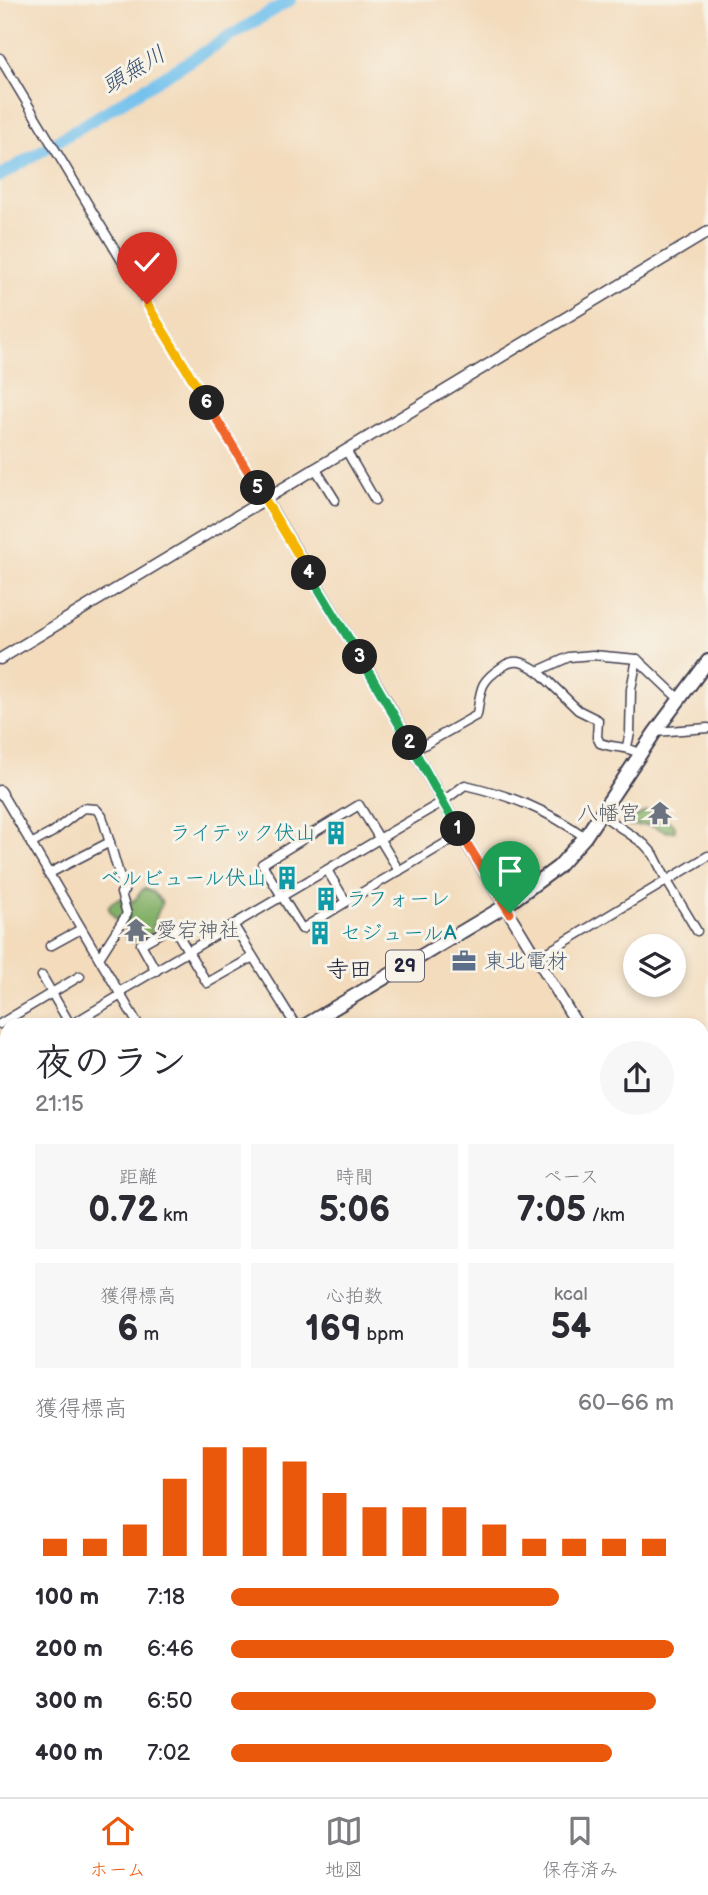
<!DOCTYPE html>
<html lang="ja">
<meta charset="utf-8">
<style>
:root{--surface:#fff;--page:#f7f7f7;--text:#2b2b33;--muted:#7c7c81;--line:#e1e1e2;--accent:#ea580c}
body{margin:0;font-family:"Balsamiq Sans","Klee One",sans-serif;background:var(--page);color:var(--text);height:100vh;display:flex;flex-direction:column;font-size:26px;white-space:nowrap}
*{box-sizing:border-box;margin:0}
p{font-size:23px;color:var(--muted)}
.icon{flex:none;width:38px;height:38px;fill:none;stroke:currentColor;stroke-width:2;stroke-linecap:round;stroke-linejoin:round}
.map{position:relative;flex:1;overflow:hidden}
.panel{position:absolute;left:0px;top:1018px;width:709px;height:779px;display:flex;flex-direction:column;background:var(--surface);border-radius:21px 21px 0 0;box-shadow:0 4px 10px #0003}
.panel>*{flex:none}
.fabs{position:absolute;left:623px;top:934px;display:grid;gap:14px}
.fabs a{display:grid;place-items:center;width:63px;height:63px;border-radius:50%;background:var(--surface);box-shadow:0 4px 10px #0003;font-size:35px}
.pin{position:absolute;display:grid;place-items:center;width:60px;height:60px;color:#fff;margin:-72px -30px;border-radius:50% 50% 50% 0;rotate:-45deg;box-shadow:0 0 7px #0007}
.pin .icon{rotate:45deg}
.km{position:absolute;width:35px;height:35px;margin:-18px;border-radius:50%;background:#222;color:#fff;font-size:19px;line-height:35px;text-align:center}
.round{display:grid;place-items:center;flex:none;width:74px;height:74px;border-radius:37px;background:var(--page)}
.summary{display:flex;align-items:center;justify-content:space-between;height:119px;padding:0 35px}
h1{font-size:38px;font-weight:700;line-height:52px}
.metrics{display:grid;grid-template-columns:repeat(3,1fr);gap:10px;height:119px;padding:7px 35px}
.metrics div{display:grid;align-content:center;border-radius:0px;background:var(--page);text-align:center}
.metrics b{font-size:35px;font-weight:700}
.metrics small{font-size:19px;font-weight:400}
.metrics p{font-size:19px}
.chart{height:196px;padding:14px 35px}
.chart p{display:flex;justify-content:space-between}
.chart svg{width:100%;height:126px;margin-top:7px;stroke:var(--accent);stroke-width:6}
ul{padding:0 35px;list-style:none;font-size:23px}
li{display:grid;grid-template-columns:112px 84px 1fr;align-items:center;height:52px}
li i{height:18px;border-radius:9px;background:var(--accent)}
.dock{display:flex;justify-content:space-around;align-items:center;height:98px;border-top:2px solid var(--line);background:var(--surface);font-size:19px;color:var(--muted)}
.dock a{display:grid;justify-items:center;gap:4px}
.dock .active{color:var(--accent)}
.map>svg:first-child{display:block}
</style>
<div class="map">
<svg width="708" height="1797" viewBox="0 0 708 1797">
<rect width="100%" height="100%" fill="#f7f3e8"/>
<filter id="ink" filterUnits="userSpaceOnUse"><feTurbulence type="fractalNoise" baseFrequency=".0143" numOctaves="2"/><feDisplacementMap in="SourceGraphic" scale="14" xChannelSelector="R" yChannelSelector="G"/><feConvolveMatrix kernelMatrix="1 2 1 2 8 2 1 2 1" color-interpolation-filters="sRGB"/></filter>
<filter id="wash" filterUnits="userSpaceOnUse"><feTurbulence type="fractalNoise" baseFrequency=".00686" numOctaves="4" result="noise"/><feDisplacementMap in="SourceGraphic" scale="28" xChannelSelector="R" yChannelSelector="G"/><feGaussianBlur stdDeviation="1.57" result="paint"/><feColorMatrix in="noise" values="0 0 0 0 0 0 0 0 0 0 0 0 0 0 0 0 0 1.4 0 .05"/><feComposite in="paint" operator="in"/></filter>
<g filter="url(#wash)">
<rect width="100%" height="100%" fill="#f3dbbc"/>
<g fill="#83b068" stroke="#526952" stroke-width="2">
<polygon points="647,811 666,819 675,826 675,831 668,832 648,825 628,826 634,817"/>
<path d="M144 888 153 892 162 902 153 925 151 936 134 942 125 936V927L113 916 108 907C115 896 125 899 134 901Z"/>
</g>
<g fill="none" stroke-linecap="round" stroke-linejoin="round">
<polyline stroke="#72c1ed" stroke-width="12" points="0,176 290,0"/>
</g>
</g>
<g filter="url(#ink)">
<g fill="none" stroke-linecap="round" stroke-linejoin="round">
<g stroke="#413e4e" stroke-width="11">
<g id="minor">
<polyline points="0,58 265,499"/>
<polyline points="346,450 375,500"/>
<polyline points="315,468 335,500"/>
<path d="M538 671 578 710 598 720 597 737 600 743C616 749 625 745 641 754"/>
<polyline points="655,732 708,728"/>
<polyline points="627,746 630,733 631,689 637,659"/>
<path d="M415 750 477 715C481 689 479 682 502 667 516 657 525 663 538 671L569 657 593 655 637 659 678 698"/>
<polyline points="0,795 2,794 139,1026"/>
<polyline points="601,814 644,844 654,855 667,881 697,931"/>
<polyline points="31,844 53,832 83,808 96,809 102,816 124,891 121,893 127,914 99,958"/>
<polyline points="327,870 346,902 302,929 262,864 359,805 399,871"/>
<polyline points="48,874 110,842"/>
<polyline points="346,902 461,834"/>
<polyline points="234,926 296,1026"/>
<polyline points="50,946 81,929"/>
<polyline points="538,958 708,856"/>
<polyline points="156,971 141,944 173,926 207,983 253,957"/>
<polyline points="42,976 71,1026"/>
<path d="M119 992 442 802 465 785C512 796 545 809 585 837"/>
<polyline points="0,1024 80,976"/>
<polyline points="69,1026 121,995"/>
<polyline points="0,1067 7,1063"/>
<polyline points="0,1083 7,1095"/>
<polyline points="0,1130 7,1126"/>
<polyline points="0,1307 7,1320"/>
<polyline points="0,1349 7,1344"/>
<polyline points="0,1487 7,1483"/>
<polyline points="0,1621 7,1617"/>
<polyline points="285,1790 290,1797"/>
<polyline points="355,1790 359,1797"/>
<polyline points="565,1790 569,1797"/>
<polyline points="161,1797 172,1790"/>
<polyline points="385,1797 396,1790"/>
<polyline points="459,1797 470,1790"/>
<polyline points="543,1797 555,1790"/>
</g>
</g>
<g stroke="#413e4e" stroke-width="13">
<g id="tertiary">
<polyline points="265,499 384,697 461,834 578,1026"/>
<polyline points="0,659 708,232"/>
<polyline points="0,791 2,794"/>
<polyline points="702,1233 708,1243"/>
<polyline points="0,1771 7,1767"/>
<polyline points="595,1790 599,1797"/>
</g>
</g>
<g stroke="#413e4e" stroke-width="16">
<g id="primary">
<polyline points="304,1026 505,906 558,867 585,837 655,732 708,661"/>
<polyline points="0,1206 7,1202"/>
</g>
</g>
<use href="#minor" stroke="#fff" stroke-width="8"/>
<use href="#tertiary" stroke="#fff" stroke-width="10"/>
<use href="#primary" stroke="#fff" stroke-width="12"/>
</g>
</g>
<g fill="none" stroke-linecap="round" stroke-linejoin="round" filter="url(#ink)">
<g stroke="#fff" stroke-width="14">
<polyline id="split-1" points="458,829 510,913"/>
</g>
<g stroke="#fff" stroke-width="14">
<polyline id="split-2" points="410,743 458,829"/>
</g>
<g stroke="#fff" stroke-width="14">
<polyline id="split-3" points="360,657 410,743"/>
</g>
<g stroke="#fff" stroke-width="14">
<polyline id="split-4" points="309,573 360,657"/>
</g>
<g stroke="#fff" stroke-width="14">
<polyline id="split-5" points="258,488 309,573"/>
</g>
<g stroke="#fff" stroke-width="14">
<polyline id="split-6" points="207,403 258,488"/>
</g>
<g stroke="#fff" stroke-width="14">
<polyline id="split-7" points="147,304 207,403"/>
</g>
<use href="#split-1" stroke="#f0652b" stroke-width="9"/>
<use href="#split-2" stroke="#22a559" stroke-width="9"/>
<use href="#split-3" stroke="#22a559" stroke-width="9"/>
<use href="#split-4" stroke="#22a559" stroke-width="9"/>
<use href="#split-5" stroke="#f5b400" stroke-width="9"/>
<use href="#split-6" stroke="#f0652b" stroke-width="9"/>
<use href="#split-7" stroke="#f5b400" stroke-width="9"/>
</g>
<defs>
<g id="temple-bare" transform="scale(1.89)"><path d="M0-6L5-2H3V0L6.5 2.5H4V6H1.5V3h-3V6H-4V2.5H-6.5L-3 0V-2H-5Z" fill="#6b7280" stroke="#f7f3e8" stroke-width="2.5" paint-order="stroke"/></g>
<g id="building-bare" transform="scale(1.89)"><path d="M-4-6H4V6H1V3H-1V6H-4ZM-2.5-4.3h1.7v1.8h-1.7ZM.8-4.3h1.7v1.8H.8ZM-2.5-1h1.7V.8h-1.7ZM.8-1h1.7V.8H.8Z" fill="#0f9aa8" stroke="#f7f3e8" stroke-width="2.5" paint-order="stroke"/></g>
<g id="office-bare" transform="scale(1.89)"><path d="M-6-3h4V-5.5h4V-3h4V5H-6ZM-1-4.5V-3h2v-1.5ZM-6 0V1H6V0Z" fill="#5c6f8a" stroke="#f7f3e8" stroke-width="2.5" paint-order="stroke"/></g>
</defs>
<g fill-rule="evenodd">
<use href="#temple-bare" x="660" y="813"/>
<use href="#building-bare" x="336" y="833"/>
<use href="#building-bare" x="287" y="878"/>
<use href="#building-bare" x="326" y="899"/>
<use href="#temple-bare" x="136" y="930"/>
<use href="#building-bare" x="320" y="933"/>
<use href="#office-bare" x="464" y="961"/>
</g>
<g text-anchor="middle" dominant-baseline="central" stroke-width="6" stroke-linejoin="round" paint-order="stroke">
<rect fill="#f7f3e8" stroke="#62616f" stroke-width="2" x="386" y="950.5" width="38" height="31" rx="5"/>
<g font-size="19" font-weight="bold" fill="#22223b">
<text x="405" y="966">29</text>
</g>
<g font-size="21" fill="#5b616d" stroke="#f7f3e8" text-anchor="end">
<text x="640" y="813">八幡宮</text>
<text x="156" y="930" text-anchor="start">愛宕神社</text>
</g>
<g font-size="21" fill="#0d838f" stroke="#f7f3e8" text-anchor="end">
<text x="316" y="833">ライテック伏山</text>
<text x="267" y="878">ベルビュール伏山</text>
<text x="346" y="899" text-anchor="start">ラフォーレ</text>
<text x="340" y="933" text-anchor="start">セジュールA</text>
</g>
<g font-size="21" fill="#4e5e75" stroke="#f7f3e8" text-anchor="start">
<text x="484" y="961">東北電材</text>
</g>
<g font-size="23" font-style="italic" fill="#3a5270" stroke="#f7f3e8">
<text transform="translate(134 70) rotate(-31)">頭無川</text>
</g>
<g font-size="23" fill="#22223b" stroke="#f7f3e8">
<text x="349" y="970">寺田</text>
</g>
</g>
</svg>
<div class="fabs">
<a><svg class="icon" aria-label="layers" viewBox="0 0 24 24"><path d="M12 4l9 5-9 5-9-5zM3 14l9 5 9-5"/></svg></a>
</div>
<div class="pin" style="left:510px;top:913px;background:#1e9e55"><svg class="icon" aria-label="arrive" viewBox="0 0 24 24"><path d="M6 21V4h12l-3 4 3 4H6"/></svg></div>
<div class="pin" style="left:147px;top:304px;background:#d93025"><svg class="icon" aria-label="check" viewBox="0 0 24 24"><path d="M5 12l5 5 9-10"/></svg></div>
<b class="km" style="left:458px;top:829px">1</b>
<b class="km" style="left:410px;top:743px">2</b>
<b class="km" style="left:360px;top:657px">3</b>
<b class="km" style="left:309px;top:573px">4</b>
<b class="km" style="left:258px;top:488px">5</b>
<b class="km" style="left:207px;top:403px">6</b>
<section class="panel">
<div class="summary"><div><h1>夜のラン</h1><p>21:15</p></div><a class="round"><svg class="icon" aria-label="share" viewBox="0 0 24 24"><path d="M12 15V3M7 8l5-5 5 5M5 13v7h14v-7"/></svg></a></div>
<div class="metrics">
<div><p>距離</p><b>0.72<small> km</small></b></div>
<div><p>時間</p><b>5:06</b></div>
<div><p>ペース</p><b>7:05<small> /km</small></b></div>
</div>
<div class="metrics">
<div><p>獲得標高</p><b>6<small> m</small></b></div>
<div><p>心拍数</p><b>169<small> bpm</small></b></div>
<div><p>kcal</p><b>54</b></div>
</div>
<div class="chart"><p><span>獲得標高</span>60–66 m</p>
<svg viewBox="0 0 160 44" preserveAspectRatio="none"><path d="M5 44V38M15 44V38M25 44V33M35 44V17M45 44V6M55 44V6M65 44V11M75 44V22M85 44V27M95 44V27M105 44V27M115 44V33M125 44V38M135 44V38M145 44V38M155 44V38"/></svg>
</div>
<ul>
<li><b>100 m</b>7:18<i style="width:74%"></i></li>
<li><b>200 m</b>6:46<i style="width:100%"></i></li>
<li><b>300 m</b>6:50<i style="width:96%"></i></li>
<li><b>400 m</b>7:02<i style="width:86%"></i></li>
</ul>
</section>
</div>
<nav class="dock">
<a class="active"><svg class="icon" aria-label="home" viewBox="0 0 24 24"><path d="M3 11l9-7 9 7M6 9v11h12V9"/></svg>ホーム</a>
<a><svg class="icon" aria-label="map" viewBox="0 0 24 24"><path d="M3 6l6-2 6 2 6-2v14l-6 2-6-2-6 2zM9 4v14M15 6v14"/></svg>地図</a>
<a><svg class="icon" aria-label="saved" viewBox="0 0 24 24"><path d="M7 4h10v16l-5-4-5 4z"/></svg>保存済み</a>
</nav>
